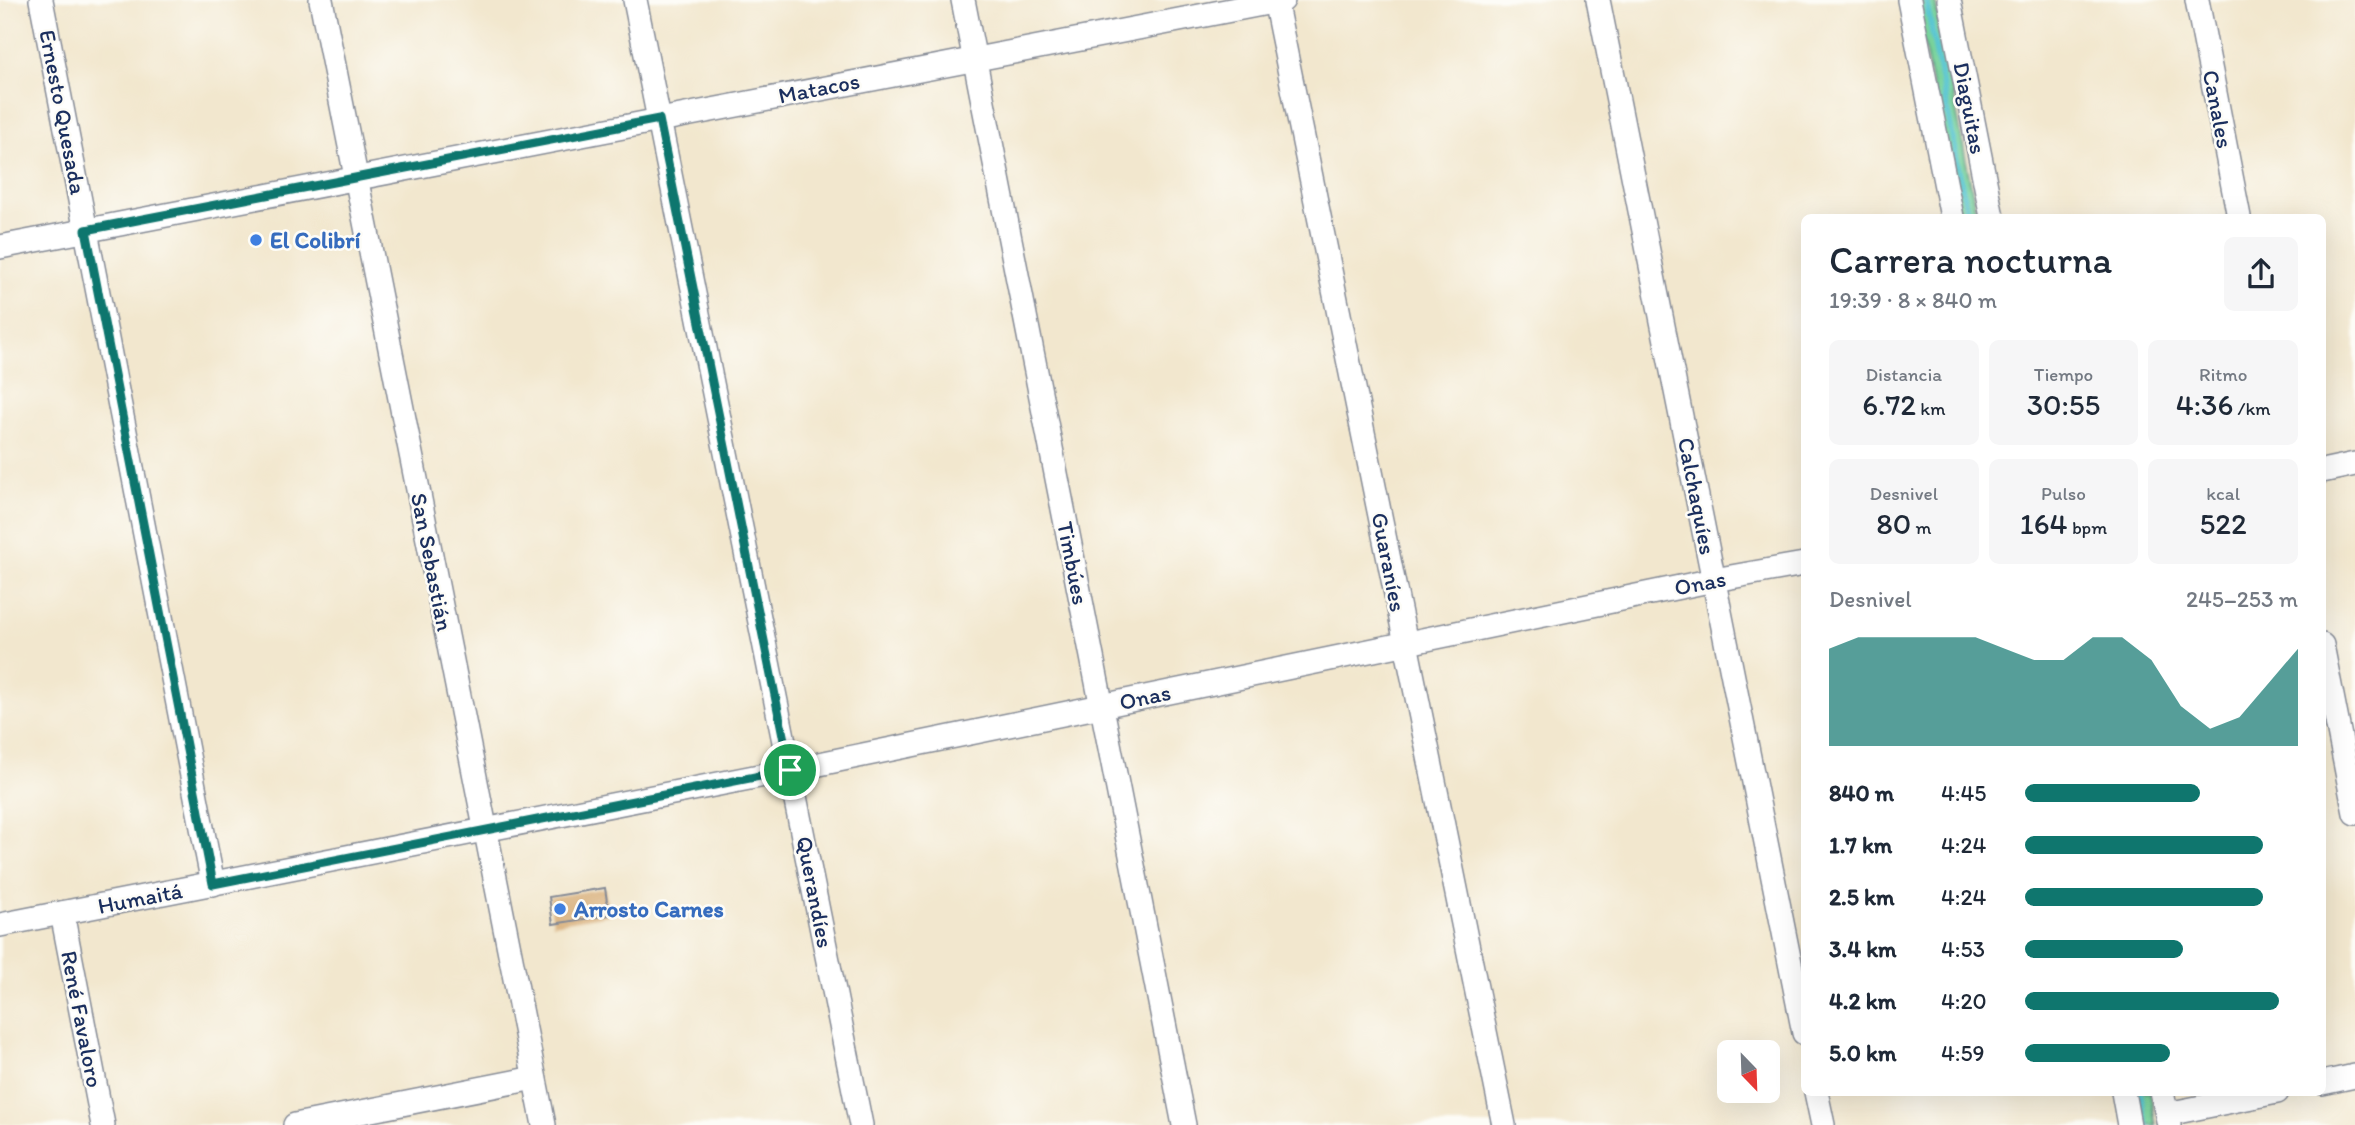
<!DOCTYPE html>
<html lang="es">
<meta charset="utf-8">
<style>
:root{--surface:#fff;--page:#f6f6f7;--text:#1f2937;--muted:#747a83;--accent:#0f766e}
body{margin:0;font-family:Itim,sans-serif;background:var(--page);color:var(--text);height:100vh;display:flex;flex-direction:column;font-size:26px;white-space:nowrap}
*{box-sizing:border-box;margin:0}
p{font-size:23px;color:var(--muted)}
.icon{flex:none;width:38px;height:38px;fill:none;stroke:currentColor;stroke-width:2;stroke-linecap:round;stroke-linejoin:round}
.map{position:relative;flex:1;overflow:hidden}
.side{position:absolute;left:1801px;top:214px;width:525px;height:882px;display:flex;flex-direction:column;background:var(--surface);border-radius:10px;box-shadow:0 7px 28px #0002}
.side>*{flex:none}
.needle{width:46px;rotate:157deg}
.tools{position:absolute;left:1717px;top:1040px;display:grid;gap:14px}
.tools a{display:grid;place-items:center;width:63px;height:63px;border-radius:10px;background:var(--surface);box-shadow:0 7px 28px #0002;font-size:35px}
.pin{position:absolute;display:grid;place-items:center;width:60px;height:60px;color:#fff;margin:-30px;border:4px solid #fff;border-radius:50%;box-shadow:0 2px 7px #0007}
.round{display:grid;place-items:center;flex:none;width:74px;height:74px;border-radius:10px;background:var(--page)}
.overview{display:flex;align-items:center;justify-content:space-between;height:119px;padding:0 28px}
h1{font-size:38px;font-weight:600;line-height:52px}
.figures{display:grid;grid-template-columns:repeat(3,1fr);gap:10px;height:119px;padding:7px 28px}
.figures div{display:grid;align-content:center;border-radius:10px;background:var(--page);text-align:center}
.figures b{font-size:30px;font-weight:600}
.figures small{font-size:19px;font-weight:400}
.figures p{font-size:19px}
.chart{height:196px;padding:14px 28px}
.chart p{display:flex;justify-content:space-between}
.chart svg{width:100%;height:126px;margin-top:7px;fill:var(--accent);opacity:.7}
ul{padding:0 28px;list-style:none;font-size:23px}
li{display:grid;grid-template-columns:112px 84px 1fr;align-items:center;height:52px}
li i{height:18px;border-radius:9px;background:var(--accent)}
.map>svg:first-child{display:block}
</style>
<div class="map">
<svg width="2355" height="1125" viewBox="0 0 2355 1125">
<rect width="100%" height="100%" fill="#fdfcf7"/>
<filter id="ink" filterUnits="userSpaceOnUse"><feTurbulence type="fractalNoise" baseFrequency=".0143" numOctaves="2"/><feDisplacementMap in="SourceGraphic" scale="14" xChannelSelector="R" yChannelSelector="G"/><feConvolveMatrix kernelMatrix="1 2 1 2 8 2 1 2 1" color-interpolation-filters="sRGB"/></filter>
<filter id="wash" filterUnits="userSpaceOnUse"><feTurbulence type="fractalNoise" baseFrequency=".00686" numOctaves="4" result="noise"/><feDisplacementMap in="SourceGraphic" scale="28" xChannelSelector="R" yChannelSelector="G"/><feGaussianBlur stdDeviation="1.57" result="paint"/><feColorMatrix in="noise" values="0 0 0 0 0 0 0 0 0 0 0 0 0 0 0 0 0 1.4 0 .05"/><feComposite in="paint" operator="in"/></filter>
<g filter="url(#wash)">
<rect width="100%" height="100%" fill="#f2e7ce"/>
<g fill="#79d39a" stroke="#4a817c" stroke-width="2">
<polygon points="1915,0 1935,0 1977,217 1958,217"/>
<polygon points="2129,1092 2150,1092 2156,1125 2136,1125"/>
</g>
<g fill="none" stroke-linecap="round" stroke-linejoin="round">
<g stroke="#59c5d2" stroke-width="6">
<polyline points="1926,0 1968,217"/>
<polyline points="2140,1092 2146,1125"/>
</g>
</g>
<g id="blocks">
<polygon fill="#dbb685" points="605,888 609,915 553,924 549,897"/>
</g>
</g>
<g filter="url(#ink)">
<use href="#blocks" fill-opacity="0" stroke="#868b96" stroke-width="2"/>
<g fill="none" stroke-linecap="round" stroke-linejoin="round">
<g stroke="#868b96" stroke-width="26">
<g id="street">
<polyline points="41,0 213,884"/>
<polyline points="321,0 544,1125"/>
<polyline points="635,0 861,1125"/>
<polyline points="963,0 1184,1125"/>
<polyline points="1275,0 1504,1125"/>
<polyline points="1598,0 1804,1033"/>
<polyline points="1909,0 1952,217"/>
<polyline points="1949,0 1992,217"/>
<polyline points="2197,0 2239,217"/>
<polyline points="0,247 1283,0"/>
<polyline points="2322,471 2355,464"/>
<polyline points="2322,645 2355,813"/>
<polyline points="62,913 103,1125"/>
<polyline points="0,925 790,770 1714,580 1804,564"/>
<polyline points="2322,1083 2355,1076"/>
<polyline points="1816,1092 1823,1125"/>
<polyline points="2123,1092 2129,1125"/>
<polyline points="2162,1092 2169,1125"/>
<polyline points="2167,1114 2277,1092"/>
<polyline points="295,1125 534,1078"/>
</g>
</g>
<use href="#street" stroke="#fff" stroke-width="23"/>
</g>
</g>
<g fill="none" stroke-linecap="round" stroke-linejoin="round" filter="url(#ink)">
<g stroke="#fff" stroke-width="14">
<polygon id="route" points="659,119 790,770 213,884 86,230"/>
</g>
<use href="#route" stroke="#0f766e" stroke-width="9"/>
</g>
<g fill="#3f7fe0" stroke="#fdfcf7" stroke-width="2.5">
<circle cx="256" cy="240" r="7"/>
<circle cx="560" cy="909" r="7"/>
</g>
<g text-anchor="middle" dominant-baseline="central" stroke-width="5" stroke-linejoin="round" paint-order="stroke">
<g font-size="23" fill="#1b2f5e" stroke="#fdfcf7">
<text transform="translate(819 88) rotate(-11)">Matacos</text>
<text transform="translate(1970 108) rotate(79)">Diaguitas</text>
<text transform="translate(2218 109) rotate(79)">Canales</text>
<text transform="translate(63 112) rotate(79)">Ernesto Quesada</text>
<text transform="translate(1697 496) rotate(79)">Calchaquíes</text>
<text transform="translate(432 562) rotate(79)">San Sebastián</text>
<text transform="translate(1389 562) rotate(79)">Guaraníes</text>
<text transform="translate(1073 563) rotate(79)">Timbúes</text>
<text transform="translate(1700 583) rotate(-11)">Onas</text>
<text transform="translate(1145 697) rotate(-12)">Onas</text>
<text transform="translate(815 892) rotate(79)">Querandíes</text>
<text transform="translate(140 898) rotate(-11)">Humaitá</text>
<text transform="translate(82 1019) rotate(79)">René Favaloro</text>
</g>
<g font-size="23" font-weight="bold" fill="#366cbe" stroke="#fdfcf7" text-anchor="start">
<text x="270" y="240">El Colibrí</text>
<text x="574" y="909">Arrosto Carnes</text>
</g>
</g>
</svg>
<div class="tools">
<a><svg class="needle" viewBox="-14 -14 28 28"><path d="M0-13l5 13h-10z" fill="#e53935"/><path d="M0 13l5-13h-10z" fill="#747a83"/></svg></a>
</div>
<div class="pin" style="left:790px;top:770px;background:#1e9e55"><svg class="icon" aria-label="arrive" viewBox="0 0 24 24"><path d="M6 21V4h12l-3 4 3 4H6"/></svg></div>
<section class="side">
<div class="overview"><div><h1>Carrera nocturna</h1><p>19:39 · 8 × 840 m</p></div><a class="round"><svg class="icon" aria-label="share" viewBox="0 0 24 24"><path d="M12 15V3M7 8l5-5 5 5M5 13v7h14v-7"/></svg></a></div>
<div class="figures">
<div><p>Distancia</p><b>6.72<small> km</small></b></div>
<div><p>Tiempo</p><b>30:55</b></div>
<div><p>Ritmo</p><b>4:36<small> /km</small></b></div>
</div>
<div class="figures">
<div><p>Desnivel</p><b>80<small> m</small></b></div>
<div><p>Pulso</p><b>164<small> bpm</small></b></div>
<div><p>kcal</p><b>522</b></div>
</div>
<div class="chart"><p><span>Desnivel</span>245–253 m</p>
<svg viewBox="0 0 160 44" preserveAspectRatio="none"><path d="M0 44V10L10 6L20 6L30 6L40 6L50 6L60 10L70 14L80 14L90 6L100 6L110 14L120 30L130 38L140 34L150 22L160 10V44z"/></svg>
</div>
<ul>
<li><b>840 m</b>4:45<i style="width:64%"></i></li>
<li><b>1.7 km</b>4:24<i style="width:87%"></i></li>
<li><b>2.5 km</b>4:24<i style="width:87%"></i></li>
<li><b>3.4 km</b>4:53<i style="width:58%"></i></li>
<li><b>4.2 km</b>4:20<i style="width:93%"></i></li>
<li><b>5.0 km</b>4:59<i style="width:53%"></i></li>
</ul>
</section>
</div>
